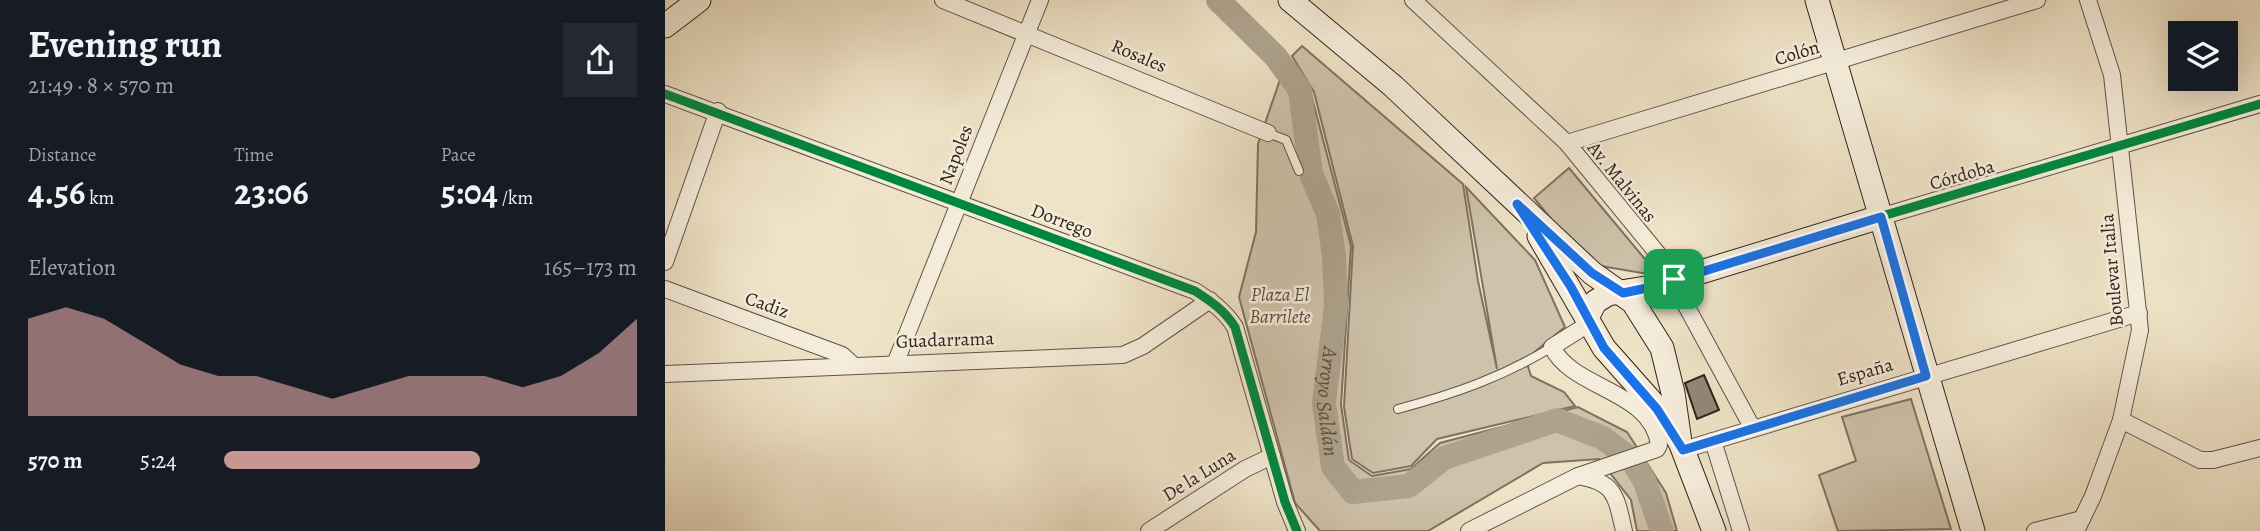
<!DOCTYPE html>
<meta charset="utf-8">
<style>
:root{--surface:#171b24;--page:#242831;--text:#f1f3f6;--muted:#9ea1a6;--accent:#c59692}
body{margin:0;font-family:Alegreya,serif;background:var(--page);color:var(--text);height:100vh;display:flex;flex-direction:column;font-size:26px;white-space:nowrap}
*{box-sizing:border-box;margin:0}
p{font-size:23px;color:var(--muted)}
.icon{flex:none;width:38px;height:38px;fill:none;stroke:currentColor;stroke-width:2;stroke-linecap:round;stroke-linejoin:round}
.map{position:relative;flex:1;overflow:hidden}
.side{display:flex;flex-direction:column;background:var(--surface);width:665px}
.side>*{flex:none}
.tools{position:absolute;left:1503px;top:21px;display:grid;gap:14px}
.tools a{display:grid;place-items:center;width:70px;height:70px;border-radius:0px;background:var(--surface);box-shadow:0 7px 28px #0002;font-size:35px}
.pin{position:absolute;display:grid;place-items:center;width:60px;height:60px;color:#fff;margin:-30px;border-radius:14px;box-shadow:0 4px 10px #0006}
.round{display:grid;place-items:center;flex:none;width:74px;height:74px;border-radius:0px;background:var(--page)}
.head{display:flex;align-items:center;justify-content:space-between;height:119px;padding:0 28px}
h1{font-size:38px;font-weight:600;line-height:52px}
.stats{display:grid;grid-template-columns:repeat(3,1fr);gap:10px;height:119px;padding:7px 28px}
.stats div{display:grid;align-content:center}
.stats b{font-size:35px;font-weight:600}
.stats small{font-size:19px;font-weight:400}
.stats p{font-size:19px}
.chart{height:196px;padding:14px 28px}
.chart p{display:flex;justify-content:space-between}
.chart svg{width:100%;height:126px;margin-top:7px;fill:var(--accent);opacity:.7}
ul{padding:0 28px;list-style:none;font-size:23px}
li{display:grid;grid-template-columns:112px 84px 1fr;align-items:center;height:52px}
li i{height:18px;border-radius:9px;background:var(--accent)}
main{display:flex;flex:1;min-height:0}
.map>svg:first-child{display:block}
</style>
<main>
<section class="side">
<div class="head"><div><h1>Evening run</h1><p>21:49 · 8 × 570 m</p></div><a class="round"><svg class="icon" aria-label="share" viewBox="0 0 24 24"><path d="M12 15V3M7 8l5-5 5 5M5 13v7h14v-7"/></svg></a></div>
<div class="stats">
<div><p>Distance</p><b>4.56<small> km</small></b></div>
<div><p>Time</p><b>23:06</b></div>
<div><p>Pace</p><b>5:04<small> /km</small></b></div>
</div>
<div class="chart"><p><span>Elevation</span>165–173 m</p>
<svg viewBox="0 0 160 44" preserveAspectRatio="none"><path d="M0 44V10L10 6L20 10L30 18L40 26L50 30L60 30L70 34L80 38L90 34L100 30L110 30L120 30L130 34L140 30L150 22L160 10V44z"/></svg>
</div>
<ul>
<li><b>570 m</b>5:24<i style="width:62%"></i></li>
</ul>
</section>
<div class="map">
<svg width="1595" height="531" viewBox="0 0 1595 531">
<rect width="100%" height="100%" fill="#efe3c7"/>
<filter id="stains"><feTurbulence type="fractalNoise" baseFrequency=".00286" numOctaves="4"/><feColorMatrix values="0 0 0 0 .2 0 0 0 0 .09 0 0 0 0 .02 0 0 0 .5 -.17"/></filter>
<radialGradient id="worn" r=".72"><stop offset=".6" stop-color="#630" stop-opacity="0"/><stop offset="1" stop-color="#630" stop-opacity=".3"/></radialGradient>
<g fill="#cec2aa" stroke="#7e7263" stroke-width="2">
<polygon points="637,46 798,184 813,281 832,369 801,187 870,260 900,327 861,359 852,362 861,360 866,376 899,392 910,406 772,439 746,466 708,473 687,459 679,407 688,246 649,92 627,56"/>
<polygon points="623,56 646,94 686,246 676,405 684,460 707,476 746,469 775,443 913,407 962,432 1001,493 1012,531 972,531 966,500 934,459 878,463 763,531 655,531 630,503 574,297 591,232 593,144"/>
<polygon points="904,168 989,270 983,274 930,265 904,241 869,198"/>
<polygon points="1246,399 1286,529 1173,531 1154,475 1191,461 1177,417"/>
</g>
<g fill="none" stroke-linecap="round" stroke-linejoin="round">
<path stroke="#aea28d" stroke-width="24" id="s1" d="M553 0 611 57 635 90 646 174 663 214 669 256 671 305 659 403 668 467 688 492 744 486 779 458 892 420 938 438 967 460 980 482 997 531"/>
</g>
<polygon fill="#938775" stroke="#2f231c" stroke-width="2" points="1039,375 1054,410 1032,419 1020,383"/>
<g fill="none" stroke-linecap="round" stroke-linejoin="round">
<g stroke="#5f5347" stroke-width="10">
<g id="lane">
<polyline points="603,133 621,140 634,171"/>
<path d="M733 409C789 394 838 377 887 347"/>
</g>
</g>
<g stroke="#5f5347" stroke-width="18">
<g id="street">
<polyline points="278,0 603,133"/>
<polyline points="748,0 902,143 993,254 1087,427"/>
<path d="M0 94 530 291C547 302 559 310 570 327L620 502 632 531"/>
<polyline points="902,143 1372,0"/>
<polyline points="1215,217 1595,104"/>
<polyline points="0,262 53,111"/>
<polyline points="0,289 177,355 187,364"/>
<polyline points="230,364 375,0"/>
<polyline points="0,374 458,355 478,346 545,300"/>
<polyline points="1456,420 1535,460 1548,460 1595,448"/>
<polyline points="1048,441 1076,531"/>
<polyline points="1018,450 1474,313"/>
<path d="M913 476C951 482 951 497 959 531"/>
<polyline points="484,531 580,469 607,456"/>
<path d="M804 531 913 476 992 449 994 445C987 390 908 390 887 347L925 323"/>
<polyline points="1370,531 1417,519"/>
<polyline points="1411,531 1428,496 1456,420 1475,330 1447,75 1423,0"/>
</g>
</g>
<g stroke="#2f231c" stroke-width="25">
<g id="secondary">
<polyline points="625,0 728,86 927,273 968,302 997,348 1008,393 1015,442"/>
<polyline points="1152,0 1308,531"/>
<polyline points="0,26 34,0"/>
<polyline points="874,236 939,348 993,409 1015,442 1049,531"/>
<polyline points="923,316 930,302 943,294 987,287 1215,217"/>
</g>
</g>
<use href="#lane" stroke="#f5eddb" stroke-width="8"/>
<use href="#street" stroke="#f5eddb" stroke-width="16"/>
<use href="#secondary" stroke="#f5eddb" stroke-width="23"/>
<g stroke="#f5eddb" stroke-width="13">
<g id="cycleway">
<path d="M0 94 530 291C547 302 559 310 570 327L620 502 632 531"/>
<polyline points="958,293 1595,104"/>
</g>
</g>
<use href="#cycleway" stroke="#00873e" stroke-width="9"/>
</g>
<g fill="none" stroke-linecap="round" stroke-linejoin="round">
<g stroke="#fff" stroke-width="14">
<polygon id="route" points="852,204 927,273 958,293 987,287 1216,217 1261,376 1018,450 992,409 939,348 906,287"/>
</g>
<use href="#route" stroke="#1a73e8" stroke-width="9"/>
</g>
<g text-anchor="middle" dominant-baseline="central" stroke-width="5" stroke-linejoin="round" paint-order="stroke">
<g font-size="19" fill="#2f231c" stroke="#f5eddb">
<text transform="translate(1132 53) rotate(-17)">Colón</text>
<text transform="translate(474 56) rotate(23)">Rosales</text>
<text transform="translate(291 155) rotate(-69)">Napoles</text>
<text transform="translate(1297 175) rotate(-16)">Córdoba</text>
<text transform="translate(957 182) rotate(51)">Av. Malvinas</text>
<text transform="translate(397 221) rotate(21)">Dorrego</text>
<text transform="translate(1447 270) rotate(-95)">Boulevar Italia</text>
<text transform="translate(102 305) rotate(20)">Cadiz</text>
<text transform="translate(280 340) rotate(-2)">Guadarrama</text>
<text transform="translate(1200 372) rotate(-16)">España</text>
<text transform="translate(534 475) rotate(-32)">De la Luna</text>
</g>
<g font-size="19" font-style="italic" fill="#574b40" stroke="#f5eddb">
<text x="615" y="295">Plaza El<tspan x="615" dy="22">Barrilete</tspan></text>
</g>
<g font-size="21" font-style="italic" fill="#5b4f44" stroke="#f5eddb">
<text stroke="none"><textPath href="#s1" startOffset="439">Arroyo Saldán</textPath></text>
</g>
</g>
<rect width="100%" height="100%" filter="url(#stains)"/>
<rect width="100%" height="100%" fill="url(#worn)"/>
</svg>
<div class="tools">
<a><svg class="icon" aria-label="layers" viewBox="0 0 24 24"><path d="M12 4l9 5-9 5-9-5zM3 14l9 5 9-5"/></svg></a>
</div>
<div class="pin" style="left:1009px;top:279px;background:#1e9e55"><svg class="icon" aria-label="arrive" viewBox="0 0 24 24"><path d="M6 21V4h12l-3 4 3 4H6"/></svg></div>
</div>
</main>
